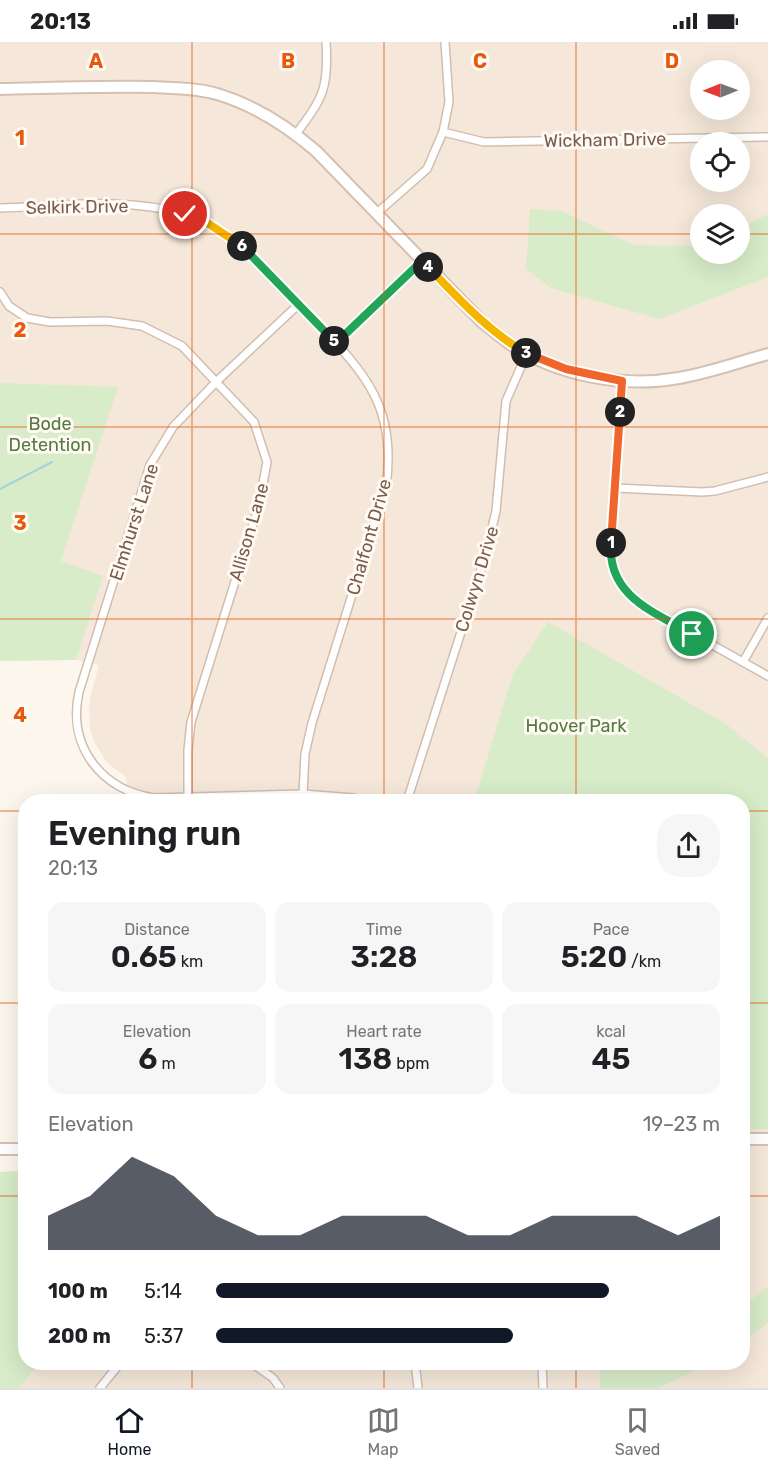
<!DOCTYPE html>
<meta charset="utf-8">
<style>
:root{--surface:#fff;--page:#f6f6f6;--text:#202124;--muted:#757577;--line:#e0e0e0;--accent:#111827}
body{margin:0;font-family:Rubik,sans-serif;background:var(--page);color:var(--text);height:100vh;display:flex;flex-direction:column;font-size:22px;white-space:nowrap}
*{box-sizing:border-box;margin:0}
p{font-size:20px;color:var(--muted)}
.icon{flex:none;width:33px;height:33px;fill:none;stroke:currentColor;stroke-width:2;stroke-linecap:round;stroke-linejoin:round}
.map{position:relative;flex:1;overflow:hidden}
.sheet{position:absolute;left:18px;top:752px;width:732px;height:576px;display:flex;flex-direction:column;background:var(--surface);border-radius:24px;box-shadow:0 6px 24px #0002}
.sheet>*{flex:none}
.needle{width:39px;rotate:269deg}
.tools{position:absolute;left:690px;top:18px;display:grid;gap:12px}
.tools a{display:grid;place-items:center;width:60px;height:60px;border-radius:50%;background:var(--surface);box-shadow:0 6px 24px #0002;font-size:30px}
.pin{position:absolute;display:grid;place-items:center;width:51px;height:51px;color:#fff;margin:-26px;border:3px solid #fff;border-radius:50%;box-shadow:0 2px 6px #0007}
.km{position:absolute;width:30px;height:30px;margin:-15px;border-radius:50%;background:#222;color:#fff;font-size:16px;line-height:30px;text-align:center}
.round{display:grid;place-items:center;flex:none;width:63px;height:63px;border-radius:24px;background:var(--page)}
.overview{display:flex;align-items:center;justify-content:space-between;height:102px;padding:0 30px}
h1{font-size:33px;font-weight:600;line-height:45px}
.figures{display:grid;grid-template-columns:repeat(3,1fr);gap:9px;height:102px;padding:6px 30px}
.figures div{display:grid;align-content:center;border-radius:15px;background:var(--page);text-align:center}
.figures b{font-size:30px;font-weight:600}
.figures small{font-size:16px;font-weight:400}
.figures p{font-size:16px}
.chart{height:168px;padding:12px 30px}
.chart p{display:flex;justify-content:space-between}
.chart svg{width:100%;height:108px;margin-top:6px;fill:var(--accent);opacity:.7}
ul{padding:0 30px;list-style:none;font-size:20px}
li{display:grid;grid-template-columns:96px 72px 1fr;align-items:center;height:45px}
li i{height:15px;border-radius:8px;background:var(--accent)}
.status{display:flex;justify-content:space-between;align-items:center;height:42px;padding:0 30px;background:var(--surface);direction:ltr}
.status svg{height:16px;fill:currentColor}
.dock{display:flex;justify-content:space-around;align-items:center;height:84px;border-top:2px solid var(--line);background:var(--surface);font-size:16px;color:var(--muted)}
.dock a{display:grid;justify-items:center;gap:3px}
.dock .on{color:var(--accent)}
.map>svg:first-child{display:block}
</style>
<div class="status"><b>20:13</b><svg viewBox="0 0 49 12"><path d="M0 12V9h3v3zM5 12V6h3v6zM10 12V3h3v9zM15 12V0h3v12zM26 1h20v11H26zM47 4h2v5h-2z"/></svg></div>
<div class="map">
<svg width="768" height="1346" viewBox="0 0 768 1346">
<rect width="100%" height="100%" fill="#fdf6ec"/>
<path fill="#f5e8da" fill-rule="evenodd" d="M0 0H768V1346H0V1130L25 1129 26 1320H742V759H127L126 735 106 720 93 697 90 686 89 669 90 656 99 623 76 618H0ZM700 28H740V68H700ZM700 100H740V140H700ZM700 172H740V212H700Z"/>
<g fill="#d8ecc9">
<polygon points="530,167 561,169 634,203 700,204 700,212 740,212 740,186 768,172 768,235 659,277 551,246 526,227"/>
<polygon points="0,341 118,345 61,519 103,534 76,618 0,619"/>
<polygon points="548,580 726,682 768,716 768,1087 743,1087 742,759 474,759 513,632"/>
<polygon points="25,1129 26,1320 40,1320 19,1346 0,1346 0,1130"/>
<polygon points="768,1244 768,1281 743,1299 743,1266"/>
<polygon points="600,1320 712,1320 659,1346 600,1346"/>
</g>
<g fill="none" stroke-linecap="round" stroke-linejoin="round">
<polyline stroke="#a5d3da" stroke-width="2" points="0,447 52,420"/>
<g stroke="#d1beb0" stroke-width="10">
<g id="street">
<polyline points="443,90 484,100 768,95"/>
<path d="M296 92C323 56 329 46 326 0"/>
<path d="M0 166C61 164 126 155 185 172 210 180 230 194 249 210 271 233 293 256 316 280 366 332 397 366 386 444L312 681 305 712 303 752"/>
<polyline points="377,171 427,127 443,90 449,60 445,0"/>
<polyline points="0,250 9,264 27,276 50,280 107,279 142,284 182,304 254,380 267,420 259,463 191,680 188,708 188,755"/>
<path d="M299 262 217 339 173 385 150 423 79 650C67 704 101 748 154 756L303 752 354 756 365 759"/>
<polyline points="336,301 422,219"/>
<path d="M622 339 610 506C613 533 619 546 641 563L768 634"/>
<polyline points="615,446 702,450 715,449 768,435"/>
<polyline points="743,620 768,576"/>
<polyline points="407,759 485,515 496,469 506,359 527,311"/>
<polyline points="250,1320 273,1336 280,1346"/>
<polyline points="415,1320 418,1346"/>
<polyline points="542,1320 543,1346"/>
<polyline points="100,1346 121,1320"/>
</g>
</g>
<g stroke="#d6c0b0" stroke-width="14">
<g id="secondary">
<path d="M0 47C51 46 102 44 153 45 173 46 197 46 217 52 254 63 287 84 316 109L481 279C491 287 500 295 510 302 558 334 623 346 679 336 709 331 739 320 768 312"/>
<polyline points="742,1097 768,1097"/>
<polyline points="0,1107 26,1107"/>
</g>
</g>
<use href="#street" stroke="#fff" stroke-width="7"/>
<use href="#secondary" stroke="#fff" stroke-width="10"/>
</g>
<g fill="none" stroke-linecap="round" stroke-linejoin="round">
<g stroke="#fff" stroke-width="12">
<path id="split-1" d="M611 501C607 554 654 570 692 592"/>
</g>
<g stroke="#fff" stroke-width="12">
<polyline id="split-2" points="611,501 620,370"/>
</g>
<g stroke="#fff" stroke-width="12">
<polyline id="split-3" points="526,311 566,327 622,339 620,370"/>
</g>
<g stroke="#fff" stroke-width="12">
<path id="split-4" d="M428 225C459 257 488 289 526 311"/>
</g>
<g stroke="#fff" stroke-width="12">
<polyline id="split-5" points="334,299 336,301 422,219 428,225"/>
</g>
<g stroke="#fff" stroke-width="12">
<polyline id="split-6" points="242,204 334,299"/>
</g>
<g stroke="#fff" stroke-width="12">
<polyline id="split-7" points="185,172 209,182 242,204"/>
</g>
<use href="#split-1" stroke="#22a559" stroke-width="8"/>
<use href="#split-2" stroke="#f0652b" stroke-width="8"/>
<use href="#split-3" stroke="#f0652b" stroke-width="8"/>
<use href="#split-4" stroke="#f5b400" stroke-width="8"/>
<use href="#split-5" stroke="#22a559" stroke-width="8"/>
<use href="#split-6" stroke="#22a559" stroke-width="8"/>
<use href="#split-7" stroke="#f5b400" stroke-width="8"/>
</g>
<path fill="none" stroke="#e8590c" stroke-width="1.5" stroke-opacity="0.55" d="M192 0V759M384 0V759M576 0V759M0 192H700M740 192H768M0 385H768M0 577H768M0 769H26M742 769H768M0 961H26M742 961H768M0 1154H26M742 1154H768M192 1320V1346M384 1320V1346M576 1320V1346"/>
<g text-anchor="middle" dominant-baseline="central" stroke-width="6" stroke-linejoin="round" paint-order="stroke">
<g font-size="18" fill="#7a5c4d" stroke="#fffaf3">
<text transform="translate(605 98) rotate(-1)">Wickham Drive</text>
<text transform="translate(77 165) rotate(-1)">Selkirk Drive</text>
<text transform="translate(134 480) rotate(-72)">Elmhurst Lane</text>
<text transform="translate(249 490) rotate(-74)">Allison Lane</text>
<text transform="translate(369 495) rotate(-74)">Chalfont Drive</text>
<text transform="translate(477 537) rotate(-73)">Colwyn Drive</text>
</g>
<g font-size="18" fill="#537a41" stroke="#fffaf3">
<text x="50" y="382">Bode<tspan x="50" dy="21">Detention</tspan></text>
<text x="576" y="684">Hoover Park</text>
</g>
</g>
<g font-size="20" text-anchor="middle" font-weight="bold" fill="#e8590c" stroke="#fffaf3" stroke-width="6" stroke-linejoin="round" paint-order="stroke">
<text x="96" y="26">A</text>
<text x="288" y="26">B</text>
<text x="480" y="26">C</text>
<text x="672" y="26">D</text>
<text x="20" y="103">1</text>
<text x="20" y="295">2</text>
<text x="20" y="488">3</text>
<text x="20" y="680">4</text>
</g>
</svg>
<div class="tools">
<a><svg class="needle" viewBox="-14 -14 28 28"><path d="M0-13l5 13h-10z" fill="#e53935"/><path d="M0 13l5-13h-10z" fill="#757577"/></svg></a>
<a><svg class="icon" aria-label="locate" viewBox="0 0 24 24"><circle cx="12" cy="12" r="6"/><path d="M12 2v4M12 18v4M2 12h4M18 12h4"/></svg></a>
<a><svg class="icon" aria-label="layers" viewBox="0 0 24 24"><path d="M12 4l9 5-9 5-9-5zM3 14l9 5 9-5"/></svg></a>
</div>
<div class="pin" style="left:692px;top:592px;background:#1e9e55"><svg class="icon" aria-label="arrive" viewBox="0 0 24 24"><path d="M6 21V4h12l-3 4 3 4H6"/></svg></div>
<div class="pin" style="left:185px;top:172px;background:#d93025"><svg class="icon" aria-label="check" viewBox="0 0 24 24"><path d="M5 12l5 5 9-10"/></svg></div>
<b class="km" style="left:611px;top:501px">1</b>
<b class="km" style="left:620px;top:370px">2</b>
<b class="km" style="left:526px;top:311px">3</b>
<b class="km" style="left:428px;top:225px">4</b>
<b class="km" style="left:334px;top:299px">5</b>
<b class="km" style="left:242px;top:204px">6</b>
<section class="sheet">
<div class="overview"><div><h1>Evening run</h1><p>20:13</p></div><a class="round"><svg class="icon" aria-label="share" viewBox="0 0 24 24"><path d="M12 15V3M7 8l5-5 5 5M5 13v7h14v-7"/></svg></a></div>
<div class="figures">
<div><p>Distance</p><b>0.65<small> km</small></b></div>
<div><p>Time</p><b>3:28</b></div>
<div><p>Pace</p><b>5:20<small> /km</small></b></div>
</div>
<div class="figures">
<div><p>Elevation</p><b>6<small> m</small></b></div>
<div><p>Heart rate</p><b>138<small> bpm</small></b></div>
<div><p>kcal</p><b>45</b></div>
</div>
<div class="chart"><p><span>Elevation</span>19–23 m</p>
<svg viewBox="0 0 160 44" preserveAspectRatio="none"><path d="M0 44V30L10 22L20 6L30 14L40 30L50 38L60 38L70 30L80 30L90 30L100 38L110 38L120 30L130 30L140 30L150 38L160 30V44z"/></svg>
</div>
<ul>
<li><b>100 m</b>5:14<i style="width:78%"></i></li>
<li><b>200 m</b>5:37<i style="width:59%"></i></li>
</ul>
</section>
</div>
<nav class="dock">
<a class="on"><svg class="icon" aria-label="home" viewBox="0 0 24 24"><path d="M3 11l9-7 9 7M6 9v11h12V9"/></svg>Home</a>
<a><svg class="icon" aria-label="map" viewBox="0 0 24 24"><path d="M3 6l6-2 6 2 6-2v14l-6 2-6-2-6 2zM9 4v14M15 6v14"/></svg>Map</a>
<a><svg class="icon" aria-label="saved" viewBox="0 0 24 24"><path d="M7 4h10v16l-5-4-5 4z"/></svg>Saved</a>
</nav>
